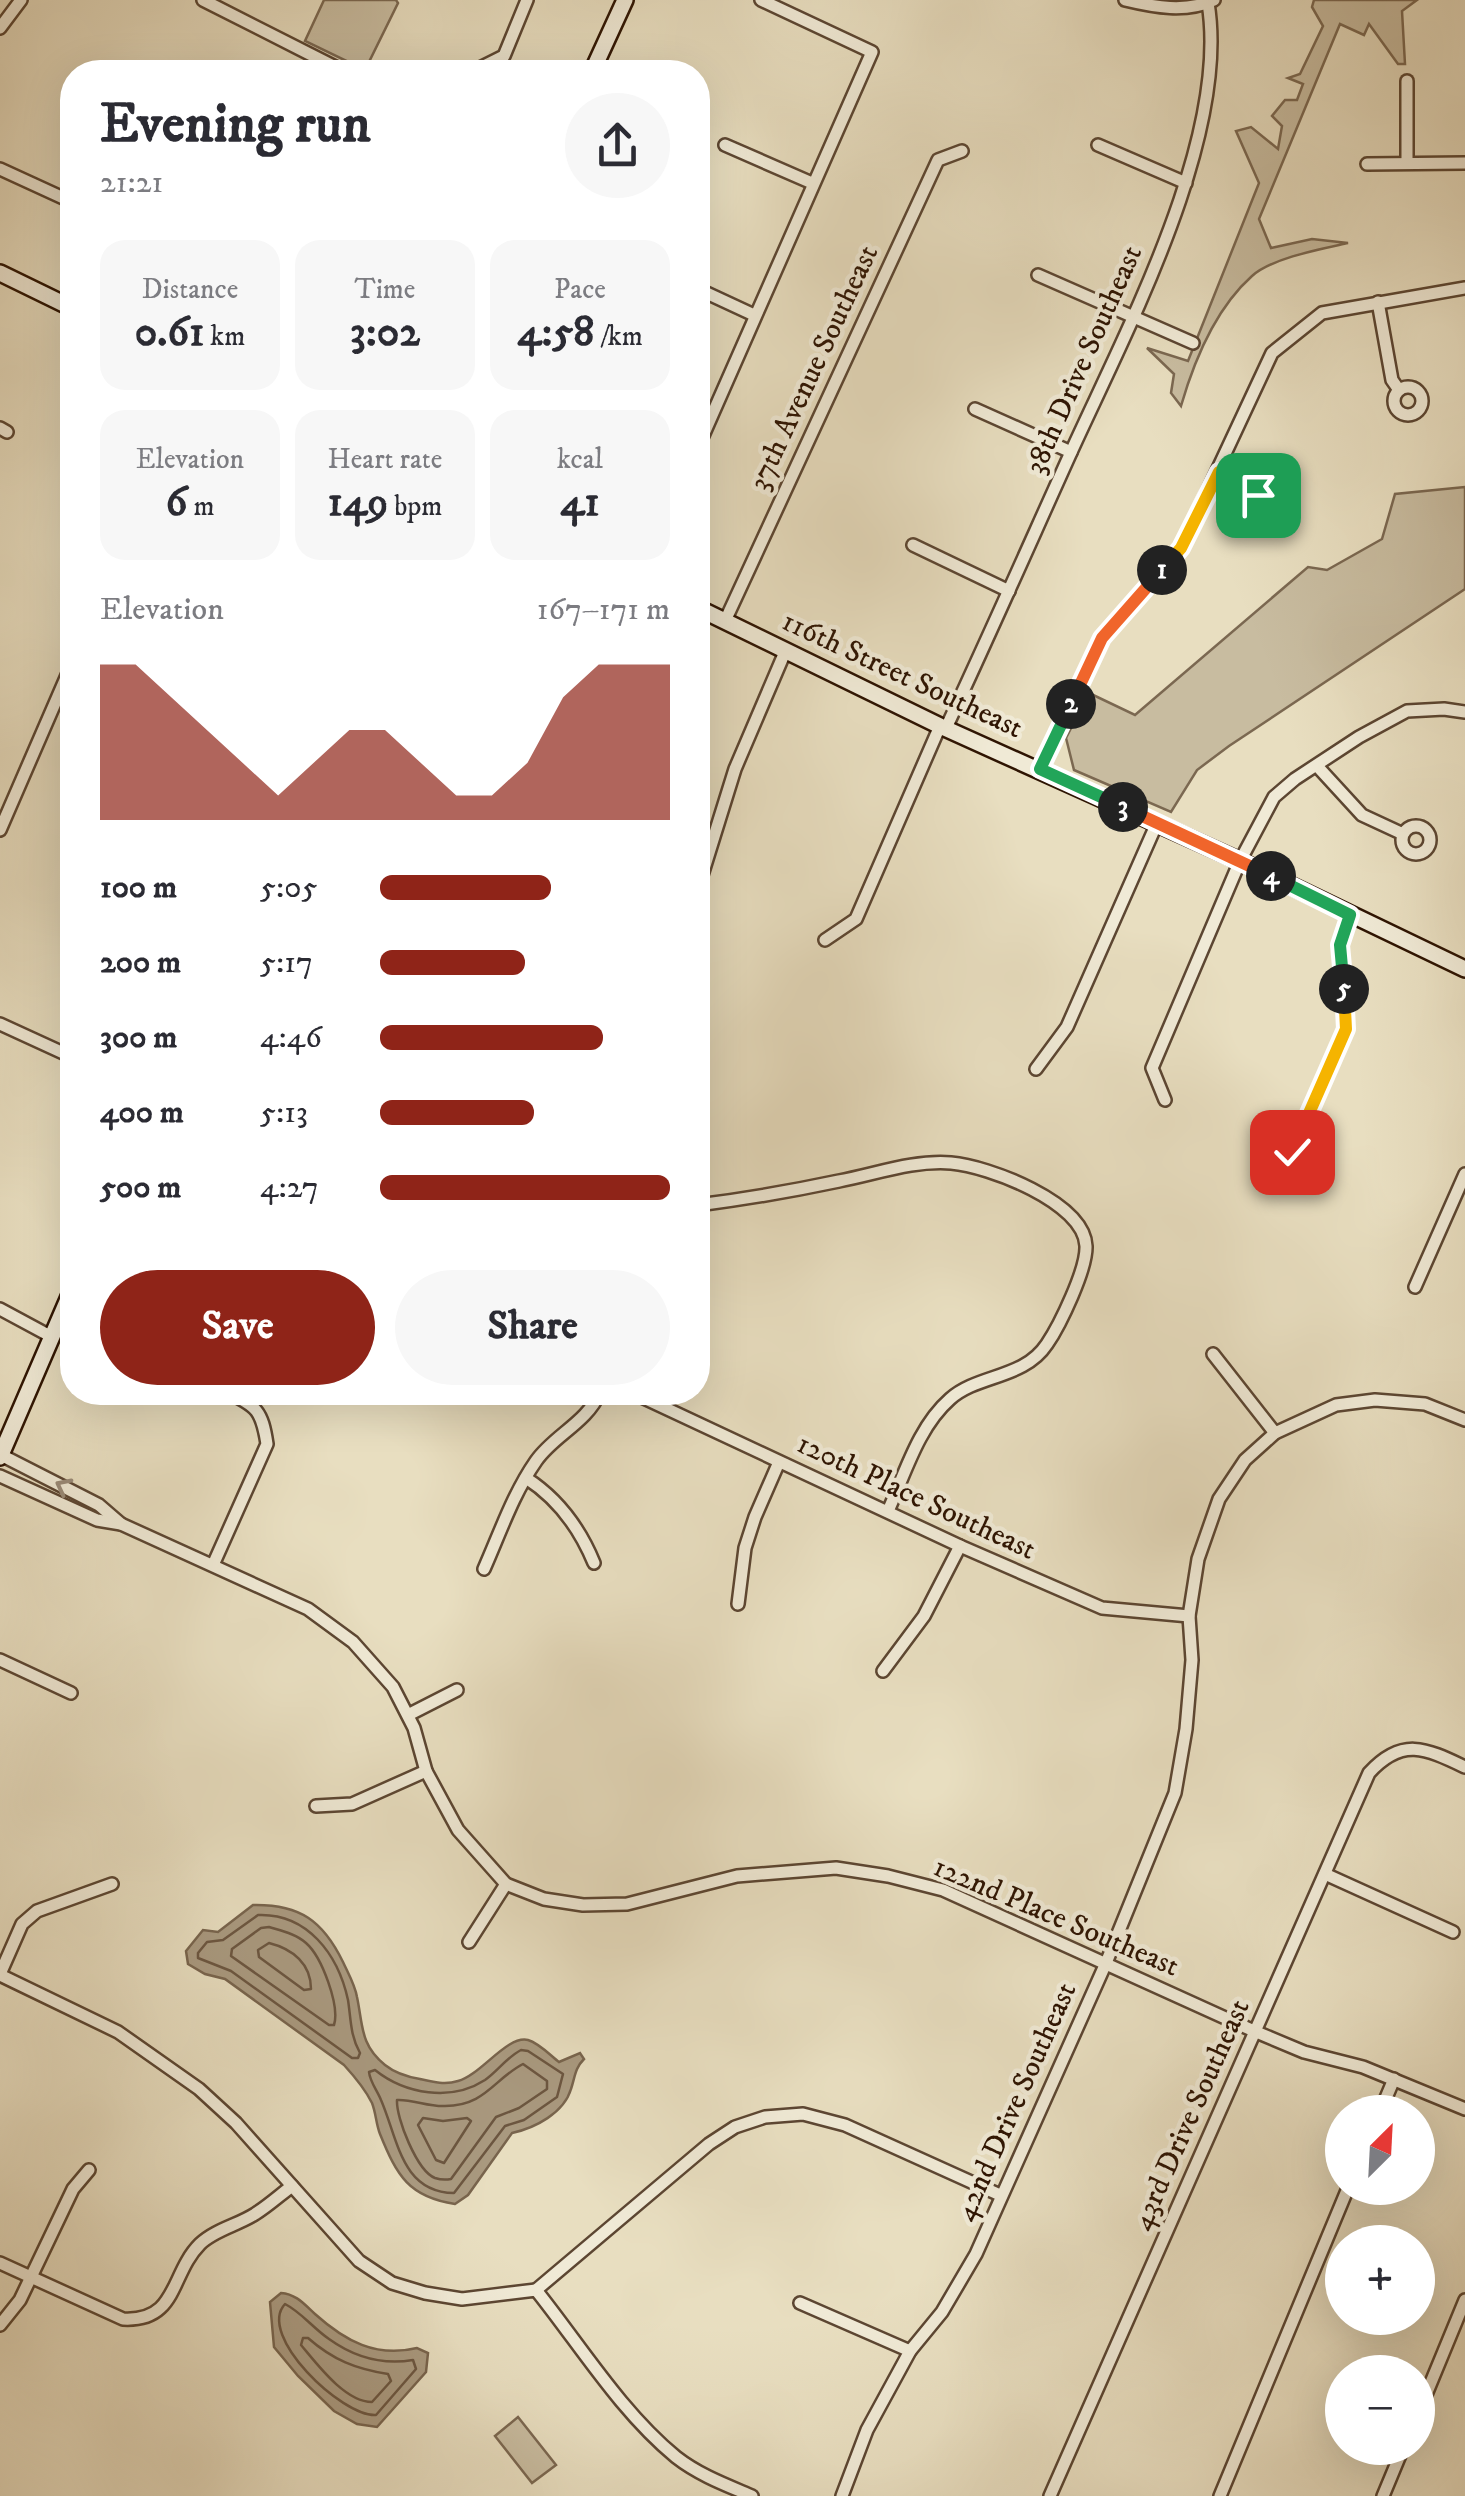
<!DOCTYPE html>
<meta charset="utf-8">
<style>
:root{--surface:#fff;--page:#f7f7f7;--text:#2b2b33;--muted:#7c7c81;--accent:#8f2418}
body{margin:0;font-family:"IM FELL DW Pica",serif;background:var(--page);color:var(--text);height:100vh;display:flex;flex-direction:column;font-size:38px;white-space:nowrap}
*{box-sizing:border-box;margin:0}
p{font-size:32px;color:var(--muted)}
.icon{flex:none;width:55px;height:55px;fill:none;stroke:currentColor;stroke-width:2;stroke-linecap:round;stroke-linejoin:round}
.map{position:relative;flex:1;overflow:hidden}
.panel{position:absolute;left:60px;top:60px;width:650px;height:1345px;display:flex;flex-direction:column;background:var(--surface);border-radius:40px;box-shadow:0 10px 40px #0002}
.panel>*{flex:none}
.needle{width:65px;rotate:24deg}
.fabs{position:absolute;left:1325px;top:2095px;display:grid;gap:20px}
.fabs a{display:grid;place-items:center;width:110px;height:110px;border-radius:50%;background:var(--surface);box-shadow:0 10px 40px #0002;font-size:50px}
.pin{position:absolute;display:grid;place-items:center;width:85px;height:85px;color:#fff;margin:-42px;border-radius:20px;box-shadow:0 5px 15px #0006}
.km{position:absolute;width:50px;height:50px;margin:-25px;border-radius:50%;background:#222;color:#fff;font-size:28px;line-height:50px;text-align:center}
.round{display:grid;place-items:center;flex:none;width:105px;height:105px;border-radius:52px;background:var(--page)}
.headline{display:flex;align-items:center;justify-content:space-between;height:170px;padding:0 40px}
h1{font-size:55px;font-weight:700;line-height:75px}
.metrics{display:grid;grid-template-columns:repeat(3,1fr);gap:15px;height:170px;padding:10px 40px}
.metrics div{display:grid;align-content:center;border-radius:25px;background:var(--page);text-align:center}
.metrics b{font-size:42px;font-weight:700}
.metrics small{font-size:28px;font-weight:400}
.metrics p{font-size:28px}
.chart{height:280px;padding:20px 40px}
.chart p{display:flex;justify-content:space-between}
.chart svg{width:100%;height:180px;margin-top:10px;fill:var(--accent);opacity:.7}
.cta{display:flex;gap:20px;margin-top:auto;padding:20px 40px}
.cta a{flex:1;height:115px;border-radius:60px;background:var(--accent);color:#fff;font-size:40px;font-weight:700;line-height:115px;text-align:center}
.cta a+a{background:var(--page);color:var(--text)}
ul{padding:0 40px;list-style:none;font-size:32px}
li{display:grid;grid-template-columns:160px 120px 1fr;align-items:center;height:75px}
li i{height:25px;border-radius:12px;background:var(--accent)}
.map>svg:first-child{display:block}
</style>
<div class="map">
<svg width="1465" height="2496" viewBox="0 0 1465 2496">
<rect width="100%" height="100%" fill="#e8dec0"/>
<filter id="stains"><feTurbulence type="fractalNoise" baseFrequency=".002" numOctaves="4"/><feColorMatrix values="0 0 0 0 .2 0 0 0 0 .09 0 0 0 0 .02 0 0 0 .5 -.17"/></filter>
<radialGradient id="worn" r=".72"><stop offset=".6" stop-color="#630" stop-opacity="0"/><stop offset="1" stop-color="#630" stop-opacity=".3"/></radialGradient>
<g fill="#c8bca0" stroke="#7b6851" stroke-width="2.5">
<polygon points="324,0 396,0 398,3 365,70 305,41"/>
<path d="M1314 0H1417L1402 11 1405 64H1398L1369 24 1364 35 1340 24 1259 219 1271 248 1312 239 1348 243C1321 249 1272 258 1252 276 1216 308 1194 361 1181 406L1171 393 1174 374 1147 348 1188 361 1259 183 1236 131 1251 127 1278 149 1282 126 1272 116 1285 100H1297L1303 84 1288 78 1300 74 1323 26 1312 7Z"/>
<polygon points="1465,487 1465,589 1229,746 1197,770 1171,812 1074,770 1066,738 1089,693 1135,715 1308,567 1327,570 1382,539 1395,494"/>
<polygon points="518,2417 556,2465 532,2483 495,2436"/>
</g>
<g fill="#a9997f" stroke="#78644d" stroke-width="2.5">
<path d="M253 1905C300 1904 323 1921 343 1962 348 1973 355 1985 357 1997 363 2025 360 2045 385 2065 395 2073 408 2077 420 2079 433 2082 445 2085 458 2081 481 2075 507 2035 528 2040 539 2043 551 2056 559 2062L580 2053 584 2059C575 2068 575 2077 571 2089 564 2113 535 2128 512 2133L468 2195 455 2204C409 2197 397 2176 380 2134 376 2124 376 2113 372 2103 365 2089 355 2077 344 2065L225 1979 205 1974 188 1964 186 1951 203 1930 218 1932Z"/>
<path d="M281 2293C296 2294 304 2304 315 2314 345 2341 376 2358 417 2348L428 2353 426 2372 377 2427 357 2424 334 2411 298 2376 274 2347 270 2302Z"/>
</g>
<g fill="none" stroke-linecap="round" stroke-linejoin="round">
<g stroke="#6c5640" stroke-width="2.5">
<path d="M258 1915C307 1913 338 1954 348 2000 351 2019 350 2035 360 2053L358 2058H352L231 1971 198 1958V1953L207 1942 223 1940Z"/>
<path d="M269 1927C282 1931 296 1934 306 1943 322 1957 340 2006 334 2025H329L231 1956 232 1949 261 1928Z"/>
<path d="M269 1943C293 1949 311 1964 311 1989L304 1990 259 1957 258 1950Z"/>
<path d="M521 2050 528 2051 563 2074 557 2097 524 2120 505 2126 454 2193C401 2192 398 2139 381 2100 377 2090 370 2082 369 2072L375 2070C405 2094 451 2102 485 2080 498 2071 506 2058 521 2050Z"/>
<path d="M523 2064 547 2081V2089L519 2108 496 2117 451 2179C446 2180 441 2180 435 2178 417 2171 396 2118 397 2100 412 2099 429 2107 445 2106 485 2106 494 2079 523 2064Z"/>
<polygon points="423,2118 443,2121 467,2118 471,2121 444,2163 436,2160 418,2125"/>
<path d="M285 2304C301 2312 313 2328 329 2339 354 2357 383 2365 413 2360L416 2369 376 2415C342 2417 256 2335 285 2304Z"/>
<path d="M303 2338H308C333 2360 356 2369 388 2374L391 2381 372 2402C345 2402 317 2364 301 2345Z"/>
</g>
<g stroke="#5c4632" stroke-width="16">
<g id="street">
<polyline points="203,0 345,72"/>
<path d="M1125 0C1154 7 1186 13 1214 0"/>
<polyline points="0,28 21,0"/>
<polyline points="472,72 504,56 527,0"/>
<polyline points="725,145 812,183"/>
<polyline points="1098,145 1186,183"/>
<polyline points="1407,162 1407,81"/>
<polyline points="1367,164 1465,163"/>
<polyline points="0,169 72,202"/>
<polyline points="1038,275 1193,343"/>
<polyline points="698,289 754,315"/>
<polyline points="1378,302 1392,380 1399,390"/>
<circle cx="1408" cy="401" r="14"/>
<polyline points="975,409 1071,452"/>
<polyline points="0,428 7,432"/>
<polyline points="698,447 872,52 761,0"/>
<polyline points="1219,472 1259,490"/>
<circle cx="1273" cy="496" r="15"/>
<polyline points="913,545 1009,591"/>
<polyline points="725,621 938,160 962,151"/>
<path d="M946 728C989 636 1030 543 1072 450 1127 329 1230 136 1208 3"/>
<polyline points="1318,767 1362,815 1403,834"/>
<polyline points="1040,769 1102,638 1181,548 1272,353 1322,313 1465,288"/>
<circle cx="1416" cy="840" r="14"/>
<polyline points="0,830 72,664"/>
<polyline points="698,888 735,769 785,652"/>
<polyline points="825,940 856,919 940,726"/>
<polyline points="0,1024 72,1057"/>
<polyline points="1036,1069 1067,1027 1157,823"/>
<polyline points="1165,1100 1152,1068 1240,861 1274,797 1295,779 1359,737 1407,711 1444,709 1465,712"/>
<polyline points="1292,1152 1345,1029 1340,945 1350,915"/>
<path d="M698 1205C745 1199 792 1191 839 1181 876 1174 913 1160 951 1163 988 1166 1084 1202 1086 1246 1087 1269 1060 1325 1047 1344 1024 1379 978 1374 950 1399 918 1427 905 1474 888 1511"/>
<polyline points="1415,1287 1465,1174"/>
<polyline points="0,1309 52,1337"/>
<polyline points="1213,1354 1275,1433"/>
<polyline points="631,1392 960,1546 1102,1608 1189,1616"/>
<polyline points="1,1455 99,1505 121,1524"/>
<polyline points="0,1476 97,1520 121,1524 308,1609 353,1642 393,1687 414,1728 426,1771 458,1830 506,1884 544,1899 583,1905 627,1904 737,1876 836,1868 888,1876 943,1890 1254,2031 1304,2052 1363,2067 1465,2109"/>
<path d="M526 1478C557 1498 580 1529 594 1563"/>
<path d="M213 1565 267 1444C262 1411 257 1406 227 1392"/>
<path d="M484 1569C500 1533 513 1494 536 1461 554 1435 587 1423 600 1392"/>
<polyline points="738,1604 745,1548 755,1517 779,1462"/>
<polyline points="0,1660 71,1693"/>
<polyline points="883,1671 924,1616 960,1546"/>
<polyline points="408,1715 457,1690"/>
<polyline points="316,1806 352,1804 426,1771"/>
<polyline points="1325,1874 1453,1932"/>
<polyline points="469,1942 506,1884"/>
<polyline points="0,1974 22,1924 37,1911 112,1884"/>
<path d="M0 1975 118 2032 199 2089 236 2123 359 2261 392 2283 425 2293 462 2299 536 2290C580 2345 621 2412 676 2457 699 2475 726 2485 752 2496"/>
<polyline points="1380,2112 1394,2079"/>
<path d="M0 2263 123 2319C178 2322 170 2274 200 2244 214 2230 238 2225 255 2214 268 2206 280 2195 292 2186"/>
<polyline points="536,2290 709,2144 735,2127 765,2117 803,2114 845,2125 1000,2195"/>
<polyline points="800,2303 910,2351"/>
<polyline points="0,2325 20,2300 73,2189 89,2170"/>
<polyline points="1418,2414 1465,2300"/>
<polyline points="842,2496 867,2430 910,2351 942,2312 976,2254 1106,1963 1175,1793 1186,1729 1192,1660 1189,1616 1198,1559 1219,1499 1245,1460 1275,1433 1336,1405 1375,1400 1425,1404 1465,1420"/>
<path d="M1050 2496 1369 1773C1402 1737 1425 1748 1465 1767"/>
<polyline points="1220,2496 1348,2188"/>
<polyline points="1383,2496 1403,2448"/>
</g>
</g>
<g stroke="#2e1402" stroke-width="20">
<g id="secondary">
<polyline points="592,72 625,0"/>
<polyline points="0,273 72,308"/>
<polyline points="698,608 940,726 1240,861 1465,969"/>
<polyline points="0,1457 72,1290"/>
</g>
</g>
<use href="#street" stroke="#f0ead6" stroke-width="11"/>
<use href="#secondary" stroke="#f0ead6" stroke-width="15"/>
</g>
<defs><path id="oneway-chevron" d="M-2-3.5L2.5 0L-2 3.5" fill="none" stroke-width="1.6" stroke-linecap="round" stroke-linejoin="round" transform="scale(2.5)"/></defs>
<use stroke="#998a77" href="#oneway-chevron" transform="translate(63 1486) rotate(-153)"/>
<g fill="none" stroke-linecap="round" stroke-linejoin="round">
<g stroke="#fff" stroke-width="20">
<polyline id="split-1" points="1162,570 1181,548 1219,472 1259,490 1258,495"/>
</g>
<g stroke="#fff" stroke-width="20">
<polyline id="split-2" points="1071,704 1102,638 1162,570"/>
</g>
<g stroke="#fff" stroke-width="20">
<polyline id="split-3" points="1071,704 1040,769 1123,807"/>
</g>
<g stroke="#fff" stroke-width="20">
<polyline id="split-4" points="1123,807 1271,876"/>
</g>
<g stroke="#fff" stroke-width="20">
<polyline id="split-5" points="1271,876 1350,915 1340,945 1344,989"/>
</g>
<g stroke="#fff" stroke-width="20">
<polyline id="split-6" points="1292,1152 1346,1029 1344,989"/>
</g>
<use href="#split-1" stroke="#f5b400" stroke-width="12"/>
<use href="#split-2" stroke="#f0652b" stroke-width="12"/>
<use href="#split-3" stroke="#22a559" stroke-width="12"/>
<use href="#split-4" stroke="#f0652b" stroke-width="12"/>
<use href="#split-5" stroke="#22a559" stroke-width="12"/>
<use href="#split-6" stroke="#f5b400" stroke-width="12"/>
</g>
<g text-anchor="middle" dominant-baseline="central" stroke-width="9" stroke-linejoin="round" paint-order="stroke">
<g font-size="30" fill="#2e1402" stroke="#f0ead6">
<text transform="translate(1084 360) rotate(-66)">38th Drive Southeast</text>
<text transform="translate(814 368) rotate(-65)">37th Avenue Southeast</text>
<text transform="translate(902 675) rotate(25)">116th Street Southeast</text>
<text transform="translate(916 1497) rotate(25)">120th Place Southeast</text>
<text transform="translate(1056 1917) rotate(23)">122nd Place Southeast</text>
<text transform="translate(1016 2102) rotate(-66)">42nd Drive Southeast</text>
<text transform="translate(1191 2115) rotate(-66)">43rd Drive Southeast</text>
</g>
</g>
<rect width="100%" height="100%" filter="url(#stains)"/>
<rect width="100%" height="100%" fill="url(#worn)"/>
</svg>
<div class="fabs">
<a><svg class="needle" viewBox="-14 -14 28 28"><path d="M0-13l5 13h-10z" fill="#e53935"/><path d="M0 13l5-13h-10z" fill="#7c7c81"/></svg></a>
<a>+</a>
<a>−</a>
</div>
<div class="pin" style="left:1258px;top:495px;background:#1e9e55"><svg class="icon" aria-label="arrive" viewBox="0 0 24 24"><path d="M6 21V4h12l-3 4 3 4H6"/></svg></div>
<div class="pin" style="left:1292px;top:1152px;background:#d93025"><svg class="icon" aria-label="check" viewBox="0 0 24 24"><path d="M5 12l5 5 9-10"/></svg></div>
<b class="km" style="left:1162px;top:570px">1</b>
<b class="km" style="left:1071px;top:704px">2</b>
<b class="km" style="left:1123px;top:807px">3</b>
<b class="km" style="left:1271px;top:876px">4</b>
<b class="km" style="left:1344px;top:989px">5</b>
<section class="panel">
<div class="headline"><div><h1>Evening run</h1><p>21:21</p></div><a class="round"><svg class="icon" aria-label="share" viewBox="0 0 24 24"><path d="M12 15V3M7 8l5-5 5 5M5 13v7h14v-7"/></svg></a></div>
<div class="metrics">
<div><p>Distance</p><b>0.61<small> km</small></b></div>
<div><p>Time</p><b>3:02</b></div>
<div><p>Pace</p><b>4:58<small> /km</small></b></div>
</div>
<div class="metrics">
<div><p>Elevation</p><b>6<small> m</small></b></div>
<div><p>Heart rate</p><b>149<small> bpm</small></b></div>
<div><p>kcal</p><b>41</b></div>
</div>
<div class="chart"><p><span>Elevation</span>167–171 m</p>
<svg viewBox="0 0 160 44" preserveAspectRatio="none"><path d="M0 44V6L10 6L20 14L30 22L40 30L50 38L60 30L70 22L80 22L90 30L100 38L110 38L120 30L130 14L140 6L150 6L160 6V44z"/></svg>
</div>
<ul>
<li><b>100 m</b>5:05<i style="width:59%"></i></li>
<li><b>200 m</b>5:17<i style="width:50%"></i></li>
<li><b>300 m</b>4:46<i style="width:77%"></i></li>
<li><b>400 m</b>5:13<i style="width:53%"></i></li>
<li><b>500 m</b>4:27<i style="width:100%"></i></li>
</ul>
<div class="cta"><a>Save</a><a>Share</a></div>
</section>
</div>
